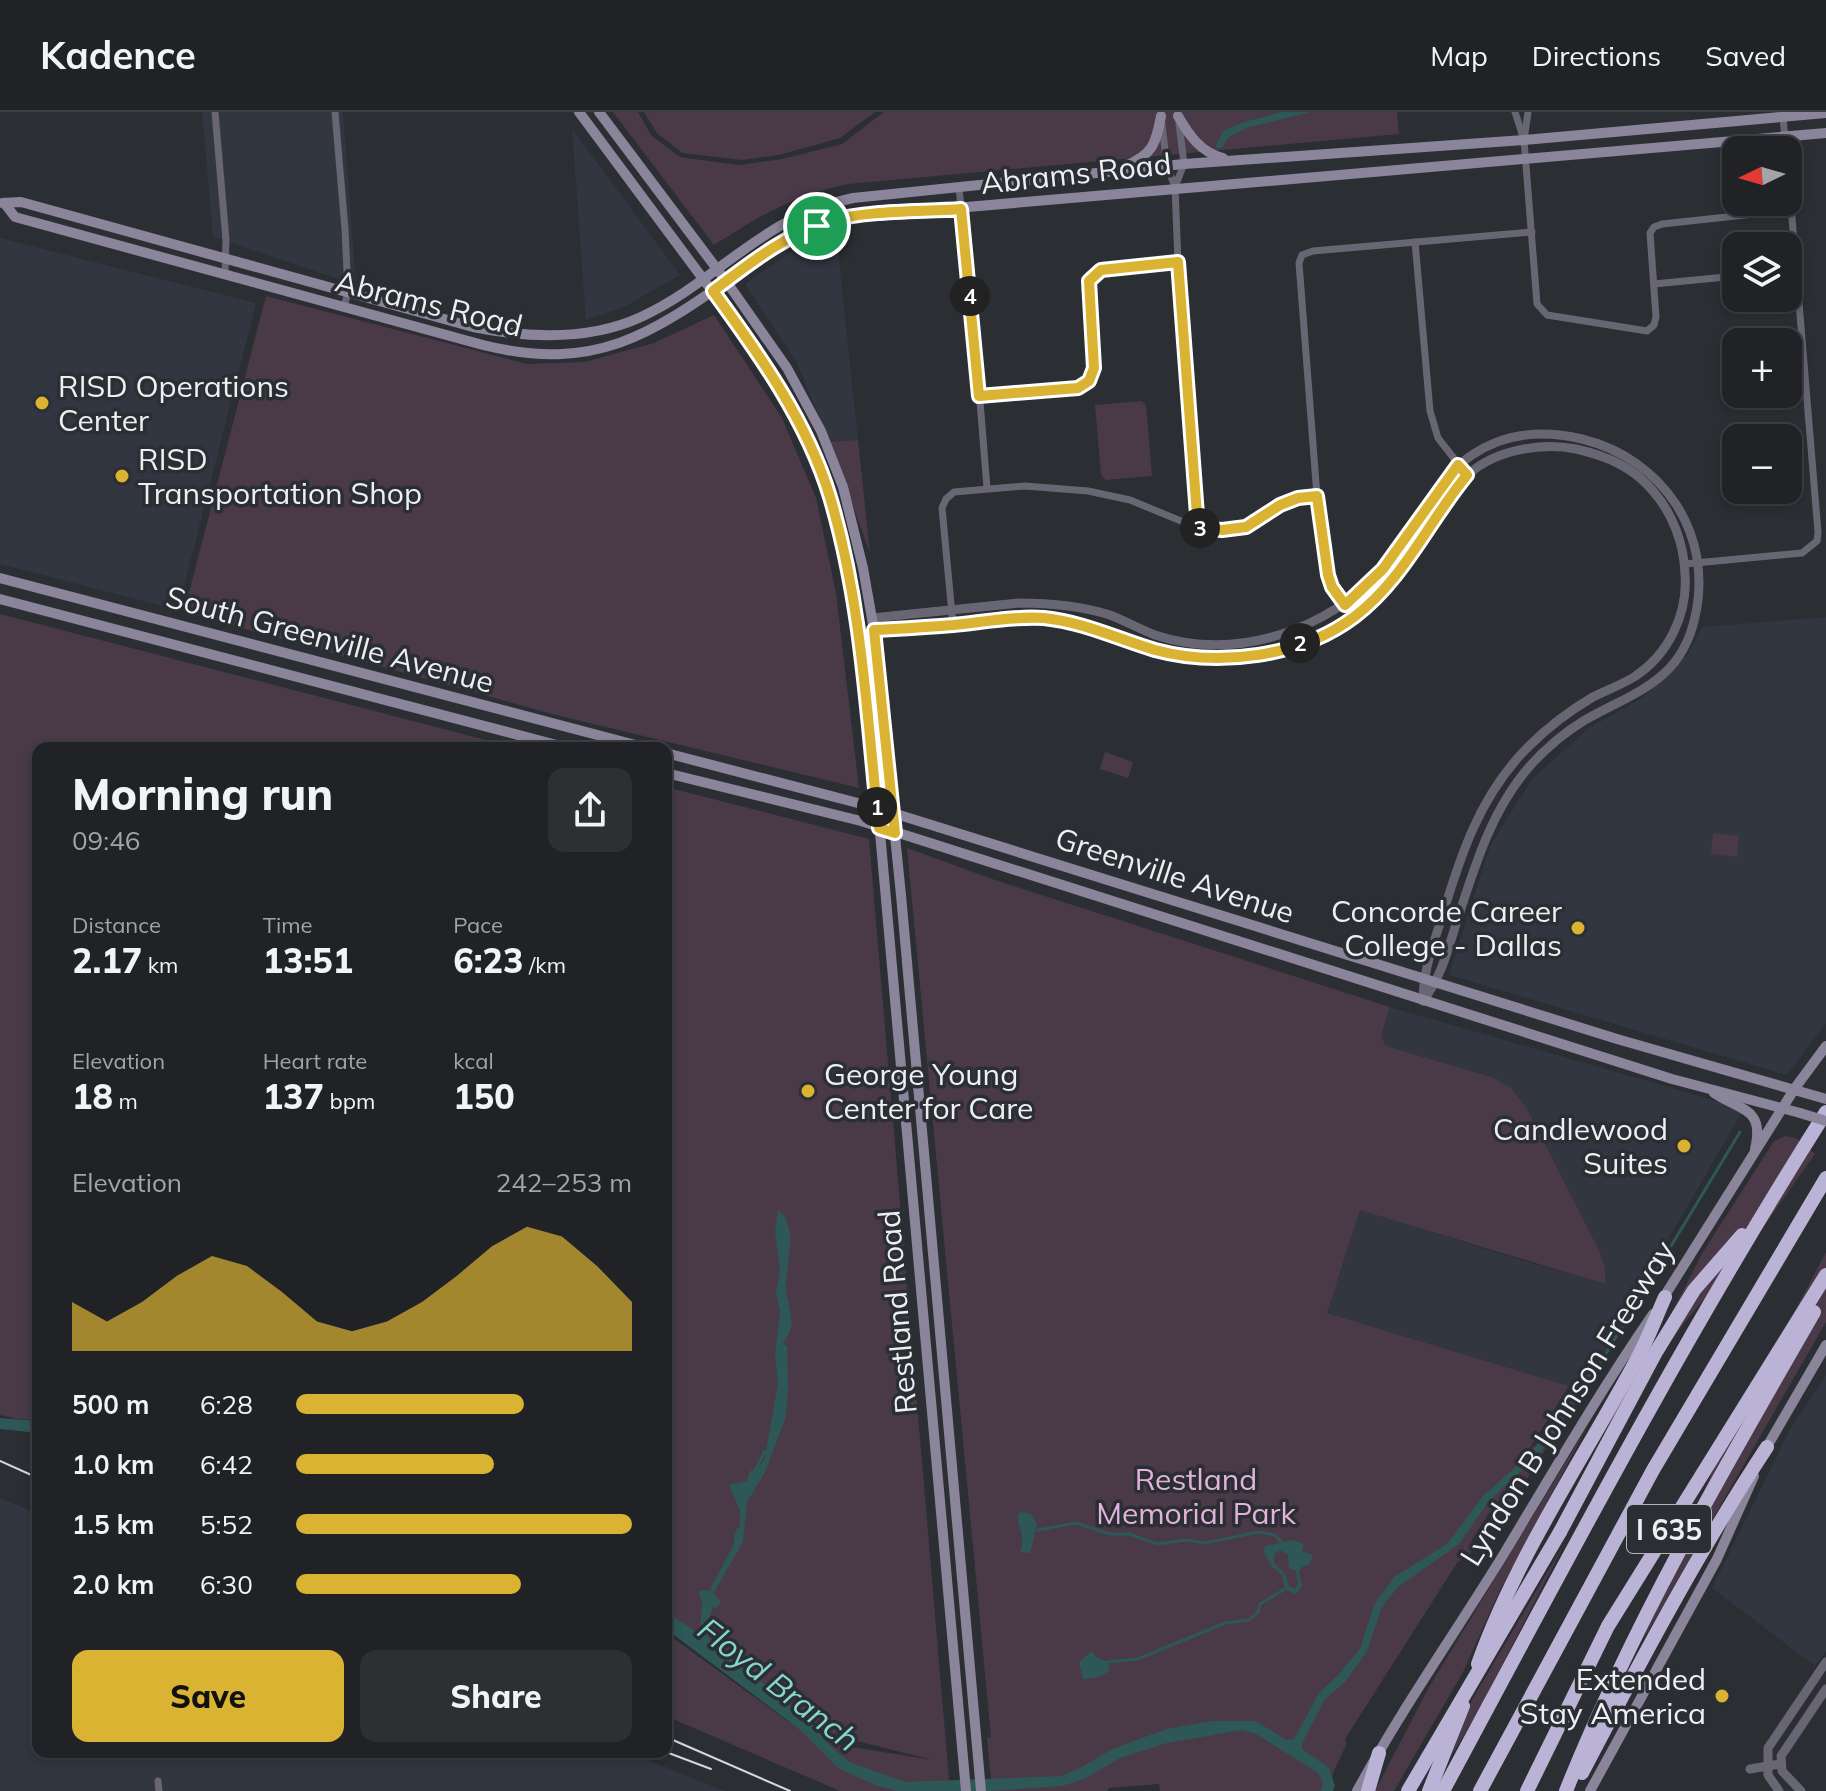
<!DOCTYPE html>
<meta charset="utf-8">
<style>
:root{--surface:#202226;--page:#2d2f32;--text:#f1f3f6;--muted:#a2a4a7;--line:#3d3f43;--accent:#dab333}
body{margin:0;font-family:Mulish,sans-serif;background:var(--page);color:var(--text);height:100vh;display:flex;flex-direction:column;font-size:30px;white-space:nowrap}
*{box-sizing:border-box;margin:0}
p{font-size:26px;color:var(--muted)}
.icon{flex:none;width:44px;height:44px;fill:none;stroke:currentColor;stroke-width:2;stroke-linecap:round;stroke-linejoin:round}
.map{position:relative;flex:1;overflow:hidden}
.side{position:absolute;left:32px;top:630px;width:640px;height:1016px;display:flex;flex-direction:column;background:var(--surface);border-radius:16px;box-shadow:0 4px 12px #0003,0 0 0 2px var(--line)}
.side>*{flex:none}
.needle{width:52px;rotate:265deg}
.controls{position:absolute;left:1722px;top:24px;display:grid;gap:16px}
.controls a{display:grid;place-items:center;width:80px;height:80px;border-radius:16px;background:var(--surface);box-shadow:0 4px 12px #0003,0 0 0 2px var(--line);font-size:40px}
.pin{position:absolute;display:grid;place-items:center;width:68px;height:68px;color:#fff;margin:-34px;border:4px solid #fff;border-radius:50%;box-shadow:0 2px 8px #0007}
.km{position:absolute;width:40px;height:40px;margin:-20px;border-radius:50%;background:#222;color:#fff;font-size:22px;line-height:40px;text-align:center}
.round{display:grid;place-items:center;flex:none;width:84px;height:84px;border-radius:16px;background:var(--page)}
.headline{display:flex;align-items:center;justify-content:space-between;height:136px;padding:0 40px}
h1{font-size:44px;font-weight:800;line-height:60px}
.figures{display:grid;grid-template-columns:repeat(3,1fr);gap:12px;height:136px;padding:8px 40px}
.figures div{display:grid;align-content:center}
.figures b{font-size:34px;font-weight:800}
.figures small{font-size:22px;font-weight:400}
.figures p{font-size:22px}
.chart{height:224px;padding:16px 40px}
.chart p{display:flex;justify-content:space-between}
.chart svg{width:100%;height:144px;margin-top:8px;fill:var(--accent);opacity:.7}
.button{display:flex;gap:16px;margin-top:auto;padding:16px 40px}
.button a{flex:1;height:92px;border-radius:16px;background:var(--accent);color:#111;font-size:32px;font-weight:800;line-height:92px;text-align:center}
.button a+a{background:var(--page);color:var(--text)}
ul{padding:0 40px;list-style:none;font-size:26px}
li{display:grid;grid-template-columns:128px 96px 1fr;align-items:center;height:60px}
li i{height:20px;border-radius:10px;background:var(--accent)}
header{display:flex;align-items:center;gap:48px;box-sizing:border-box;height:112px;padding:0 40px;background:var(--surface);border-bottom:2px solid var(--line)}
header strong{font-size:38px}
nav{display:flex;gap:44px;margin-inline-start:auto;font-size:28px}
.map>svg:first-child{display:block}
</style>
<header>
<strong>Kadence</strong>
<nav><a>Map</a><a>Directions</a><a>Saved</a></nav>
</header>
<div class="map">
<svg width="1826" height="1679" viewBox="0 0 1826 1679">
<rect width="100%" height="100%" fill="#2b2e32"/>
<g fill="#313640">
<polygon points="202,0 343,0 356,173 213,125"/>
<polygon points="572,17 680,163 624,195 586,208"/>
<polygon points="836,119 858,328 830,330 796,249 745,172 794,138"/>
<polygon points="0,126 256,191 178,498 0,452"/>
<polygon points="1826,505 1826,911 1787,963 1449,863 1490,734 1532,667 1589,616 1642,586 1688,542 1702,515"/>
<polygon points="1390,895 1744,997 1643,1171 1629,1205 1612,1232 1569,1274 1327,1201 1360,1097 1491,1139 1605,1172 1600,1140 1525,993 1512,977 1495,966 1386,934 1381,924"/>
<polygon points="1826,1263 1826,1539 1815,1554 1712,1476 1790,1317"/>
<polygon points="0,1386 38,1402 38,1640 628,1640 725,1679 0,1679"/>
</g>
<g fill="#4a3a48">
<path d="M613 0H638L651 23 680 45 738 53 782 47 842 32 884 0H1397L1399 22 848 72C793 83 760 104 714 133Z"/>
<polygon points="644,0 875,0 840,26 779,43 742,48 682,41 657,21"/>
<polygon points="266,184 527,252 585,250 654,231 714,203 782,306 816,386 836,481 859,676 552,602 184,500"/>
<polygon points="1142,289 1146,294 1152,364 1106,368 1101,363 1095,293"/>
<polygon points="858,328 870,441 830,330"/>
<polygon points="0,502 517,636 38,636 38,1308 17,1307 0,1303"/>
<polygon points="1105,640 1133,650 1128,666 1100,657"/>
<polygon points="666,675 869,727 950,1679 840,1679 666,1604 666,1521 786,1608 833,1632 933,1648 829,1622 666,1503"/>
<polygon points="1713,721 1739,724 1737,745 1711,742"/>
<polygon points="907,736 995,768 1390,895 1381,924 1386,934 1495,966 1512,977 1525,993 1600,1140 1605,1156 1605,1172 1360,1098 1327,1201 1569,1274 1528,1339 1549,1322 1562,1295 1597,1251 1605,1255 1563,1309 1509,1396 1489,1401 1472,1428 1471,1441 1457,1451 1345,1627 1347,1631 1325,1679 1160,1679 1159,1672 1109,1676 1107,1679 992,1679 987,1626 991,1625"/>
<polygon points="1785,1024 1796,1026 1815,1042 1769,1107 1681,1215 1616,1308 1613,1302 1658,1227 1703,1140 1774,1029"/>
<polygon points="1826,1140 1826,1210 1643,1528 1721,1338"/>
<polygon points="1589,1312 1500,1478 1463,1560 1394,1679 1375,1679 1429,1575"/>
<polygon points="1567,1427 1481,1594 1452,1643 1472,1588"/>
</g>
<g fill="#2d5857" fill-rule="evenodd">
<polygon points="1282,0 1311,0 1246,16 1227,26 1223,35 1217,36 1216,33 1223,19 1244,10"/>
<path d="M778 1098C800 1114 785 1153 786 1177 787 1190 793 1202 791 1215 790 1221 786 1227 783 1232L787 1234 788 1277 785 1307 765 1360 747 1390 743 1430 713 1482 721 1489 716 1496 713 1494 708 1510 709 1526 715 1535 763 1571 813 1613 830 1634 849 1650 905 1670 1061 1664 1082 1655 1112 1637 1167 1617 1211 1609H1255L1287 1628 1294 1627 1319 1581 1337 1564 1360 1537 1374 1493 1394 1465 1447 1432 1483 1384 1532 1340 1574 1276 1592 1260 1597 1262 1538 1343 1489 1389 1459 1432 1398 1475 1382 1495 1367 1539 1346 1569 1325 1587 1302 1631V1637L1329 1656 1335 1674 1333 1679H1321L1323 1671 1318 1661 1256 1622 1242 1618 1167 1631 1120 1646 1084 1667 1062 1674 991 1679H898L875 1673 838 1656 799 1617 666 1517V1500L700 1522 702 1490 699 1481 700 1478 711 1479 734 1438V1422L740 1413V1399L729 1373 747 1369 750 1359 758 1357 765 1346 778 1271 775 1242 780 1200 776 1180 780 1159 775 1119Z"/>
<polygon points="0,1306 38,1309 38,1321 0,1317"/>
<path d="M1020 1400 1031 1402 1037 1412 1030 1441 1020 1440C1026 1428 1019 1416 1017 1404Z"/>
<path d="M1292 1428 1304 1432 1302 1439 1313 1443 1309 1453 1302 1455 1299 1459 1302 1474 1296 1482 1285 1477 1282 1463 1272 1455 1263 1439 1266 1434ZM1280 1438 1288 1443 1289 1456 1296 1459 1298 1472 1296 1477 1289 1475 1285 1462 1274 1451V1442Z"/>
<polygon points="1092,1539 1097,1546 1107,1549 1110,1559 1095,1566 1083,1567 1079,1550"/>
</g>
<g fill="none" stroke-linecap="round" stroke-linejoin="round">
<g stroke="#2d5857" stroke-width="3">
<polyline points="1593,1263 1740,1020"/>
<polyline points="754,1361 765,1339"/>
<polyline points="1037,1418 1076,1411 1110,1422 1129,1422 1157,1432 1186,1428 1205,1431 1258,1420 1275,1423 1282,1431"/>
<polyline points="711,1479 737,1429"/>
<polyline points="1107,1550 1138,1547 1225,1511 1249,1508 1258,1500 1260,1492 1285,1477"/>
</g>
<g stroke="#696674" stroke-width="7">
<polyline points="215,0 226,128 225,161"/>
<polyline points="335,0 345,117 348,181 344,194"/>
<polyline points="1515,0 1524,28 1537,192 1547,203 1647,219 1654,213 1656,205 1650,121 1654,115 1662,112 1792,98"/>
<polyline points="1783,5 1786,38"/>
<polyline points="1162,13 1167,54 1175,75 1178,150 1198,416"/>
<polyline points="1524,28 1528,0"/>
<polyline points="1175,75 1184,52 1179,11"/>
<polyline points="959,76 975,228 987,376"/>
<polyline points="1415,130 1430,299 1438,326 1467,363"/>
<polyline points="1654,172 1736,164"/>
<polyline points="979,284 1078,276 1089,269 1094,256 1089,169 1101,158 1178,150"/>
<polyline points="1685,452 1802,441 1817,429 1818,420 1788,58"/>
<polyline points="1354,505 1332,475 1325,448 1317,384 1299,151 1302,143 1313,139 1532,120"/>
<polyline points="953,513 942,396 946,387 954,380 1025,374 1088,379 1130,388 1198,416 1222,418 1246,415 1280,393 1298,386 1317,384"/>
<polyline points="158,1669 159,1679"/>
</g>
<g stroke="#696674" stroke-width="9">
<path d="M872 506 1019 491C1050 491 1081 494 1110 503 1125 509 1140 517 1155 523 1237 550 1327 518 1383 457 1407 425 1440 364 1472 343 1506 320 1544 318 1582 327 1663 347 1714 422 1695 505 1681 570 1634 580 1585 608 1565 620 1545 637 1529 655 1490 700 1474 757 1456 812 1447 841 1441 865 1423 889"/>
<path d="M874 518C902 516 929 515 957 512 986 509 1018 504 1047 507 1077 510 1106 520 1134 531 1200 557 1275 548 1338 515 1383 491 1410 445 1437 404 1447 390 1456 373 1469 362 1495 338 1542 330 1576 337 1607 344 1633 355 1653 379 1673 402 1684 432 1685 462 1688 503 1668 543 1634 565 1621 573 1607 578 1593 585 1569 599 1547 616 1528 635 1479 684 1460 745 1441 808 1432 836 1423 860 1423 889"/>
<polyline points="1750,1657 1780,1652"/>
<polyline points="1779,1679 1768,1663 1768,1636 1826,1550"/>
<polyline points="1801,1679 1782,1659 1781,1644 1826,1577"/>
</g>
<g stroke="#8a859b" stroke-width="10">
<polyline points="579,0 750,230 770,260 805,324 829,383 849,462 870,609 966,1679"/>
<polyline points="599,0 726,169 787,256 821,319 843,375 863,456 874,518 901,783 981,1679"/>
<path d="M1178 4C1189 23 1200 40 1223 46"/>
<path d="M1125 54C1153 43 1156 31 1161 4"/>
<path d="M2 91 21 90 473 215C528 226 589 229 641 205 720 168 761 105 853 86L1184 52 1524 28 1826 1"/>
<path d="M5 92 15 105 483 233C601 262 655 219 747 155 780 132 811 113 851 105L1826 21"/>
<polyline points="0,466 647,636"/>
<polyline points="0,487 568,636"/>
<polyline points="666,641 877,696 1617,927 1826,987"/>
<polyline points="666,661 861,709 1672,967 1800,1001"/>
<path d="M1714 981C1740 999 1765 995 1755 1037"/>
<polyline points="1662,1188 1795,976 1826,934"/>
<polyline points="1765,1338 1826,1233"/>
<path d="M1357 1679C1402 1596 1456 1520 1505 1440 1553 1360 1600 1279 1653 1202"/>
<polyline points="1590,1679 1717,1447 1754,1364"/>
</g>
<g stroke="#bab3d5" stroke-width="14">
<polyline points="1560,1420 1656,1240 1694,1178 1742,1123"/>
<path d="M1478 1552C1517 1443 1583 1348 1637 1247 1648 1227 1656 1205 1665 1185"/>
<path d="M1582 1661C1640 1550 1698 1440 1767 1335"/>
<polyline points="1368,1679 1379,1641"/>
<polyline points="1429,1679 1463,1594"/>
<path d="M1443 1679C1566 1450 1686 1220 1826 1000"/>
<polyline points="1480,1679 1653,1358 1826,1066"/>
<polyline points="1527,1679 1608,1514 1826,1163"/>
<path d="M1566 1679C1633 1512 1724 1356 1814 1200"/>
</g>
<g stroke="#d5d7da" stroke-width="2">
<polyline points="0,1349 38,1366"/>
<polyline points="666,1625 790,1679"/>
<polyline points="666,1640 711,1657"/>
</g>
<polyline stroke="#8a859b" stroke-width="10" points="1800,1001 1826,1009"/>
<polyline stroke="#bab3d5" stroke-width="14" points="1408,1679 1560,1420"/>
</g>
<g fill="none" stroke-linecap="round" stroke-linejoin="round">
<g stroke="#fff" stroke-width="16">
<path id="route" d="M961 97 979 284 1078 276 1089 269 1094 256 1089 169 1101 158 1178 150 1198 416 1222 418 1246 415 1280 393 1298 386 1317 384 1328 463 1332 475 1345 493 1383 457 1458 353 1467 363C1428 410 1404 467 1354 505 1301 545 1218 555 1155 538 1118 527 1083 510 1044 506 1015 504 983 510 953 513 927 515 900 517 874 518L895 721 879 716C867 605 862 492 830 385 807 309 759 242 713 179 749 152 786 122 830 109 867 98 922 100 961 97Z"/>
</g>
<use href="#route" stroke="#dab333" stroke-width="10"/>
</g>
<g fill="#dab333" stroke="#2b2e32" stroke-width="3">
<circle cx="42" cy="291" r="8"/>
<circle cx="122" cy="364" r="8"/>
<circle cx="1578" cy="816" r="8"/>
<circle cx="808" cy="979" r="8"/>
<circle cx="1684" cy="1034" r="8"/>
<circle cx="1722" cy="1584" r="8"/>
</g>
<g text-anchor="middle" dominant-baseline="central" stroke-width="7" stroke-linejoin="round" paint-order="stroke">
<rect fill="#2b2e32" stroke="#b3b5b8" stroke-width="2" x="1627" y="1393" width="84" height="48" rx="6"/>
<g font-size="28" font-weight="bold" fill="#edeff2">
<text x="1669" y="1417">I 635</text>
</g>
<g font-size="30" fill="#edeff2" stroke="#2b2e32">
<text transform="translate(1076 61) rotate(-6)">Abrams Road</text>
<text transform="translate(429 191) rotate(14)">Abrams Road</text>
<text transform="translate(330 527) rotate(15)">South Greenville Avenue</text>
<text transform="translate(1175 763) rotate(18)">Greenville Avenue</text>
<text transform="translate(897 1200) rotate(-95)">Restland Road</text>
<text transform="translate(1567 1291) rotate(-58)">Lyndon B Johnson Freeway</text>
</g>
<g font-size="30" fill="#edeff2" stroke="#2b2e32" text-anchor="start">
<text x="58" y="274">RISD Operations<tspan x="58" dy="34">Center</tspan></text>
<text x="138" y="347">RISD<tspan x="138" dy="34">Transportation Shop</tspan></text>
<text x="1562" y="799" text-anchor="end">Concorde Career<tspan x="1562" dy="34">College - Dallas</tspan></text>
<text x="824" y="962">George Young<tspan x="824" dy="34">Center for Care</tspan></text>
<text x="1668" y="1017" text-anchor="end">Candlewood<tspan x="1668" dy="34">Suites</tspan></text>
<text x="1706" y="1567" text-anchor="end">Extended<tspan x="1706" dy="34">Stay America</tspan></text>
</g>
<g font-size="30" fill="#e1b2dd" stroke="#2b2e32">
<text x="1196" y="1367">Restland<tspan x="1196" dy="34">Memorial Park</tspan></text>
</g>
<g font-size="32" font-style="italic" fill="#85d5d2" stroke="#2b2e32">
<text transform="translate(779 1572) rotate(38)">Floyd Branch</text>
</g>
</g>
</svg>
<div class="controls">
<a><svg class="needle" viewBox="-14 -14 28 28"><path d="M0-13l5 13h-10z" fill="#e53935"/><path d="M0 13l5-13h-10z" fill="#a2a4a7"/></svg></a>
<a><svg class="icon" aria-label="layers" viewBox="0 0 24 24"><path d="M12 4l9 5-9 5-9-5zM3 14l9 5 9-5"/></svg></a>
<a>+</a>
<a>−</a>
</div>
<div class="pin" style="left:817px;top:114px;background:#1e9e55"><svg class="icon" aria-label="arrive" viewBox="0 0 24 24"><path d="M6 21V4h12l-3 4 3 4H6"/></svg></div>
<b class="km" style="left:877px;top:695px">1</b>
<b class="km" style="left:1300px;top:531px">2</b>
<b class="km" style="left:1200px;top:416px">3</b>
<b class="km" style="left:970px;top:184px">4</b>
<section class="side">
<div class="headline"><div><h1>Morning run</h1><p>09:46</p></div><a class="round"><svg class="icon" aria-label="share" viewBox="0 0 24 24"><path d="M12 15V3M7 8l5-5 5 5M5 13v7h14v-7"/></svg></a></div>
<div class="figures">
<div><p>Distance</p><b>2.17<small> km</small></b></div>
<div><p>Time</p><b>13:51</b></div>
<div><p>Pace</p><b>6:23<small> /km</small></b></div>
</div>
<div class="figures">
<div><p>Elevation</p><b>18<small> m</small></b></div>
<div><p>Heart rate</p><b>137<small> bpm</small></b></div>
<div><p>kcal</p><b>150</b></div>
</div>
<div class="chart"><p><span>Elevation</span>242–253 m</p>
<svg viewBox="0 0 160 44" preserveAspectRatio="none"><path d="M0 44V29L10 35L20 29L30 21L40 15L50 18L60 26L70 35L80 38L90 35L100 29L110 21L120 12L130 6L140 9L150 18L160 29V44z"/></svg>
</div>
<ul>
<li><b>500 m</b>6:28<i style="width:68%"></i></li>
<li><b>1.0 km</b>6:42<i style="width:59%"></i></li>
<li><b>1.5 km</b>5:52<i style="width:100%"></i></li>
<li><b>2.0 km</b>6:30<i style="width:67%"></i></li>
</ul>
<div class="button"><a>Save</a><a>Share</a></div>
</section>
</div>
